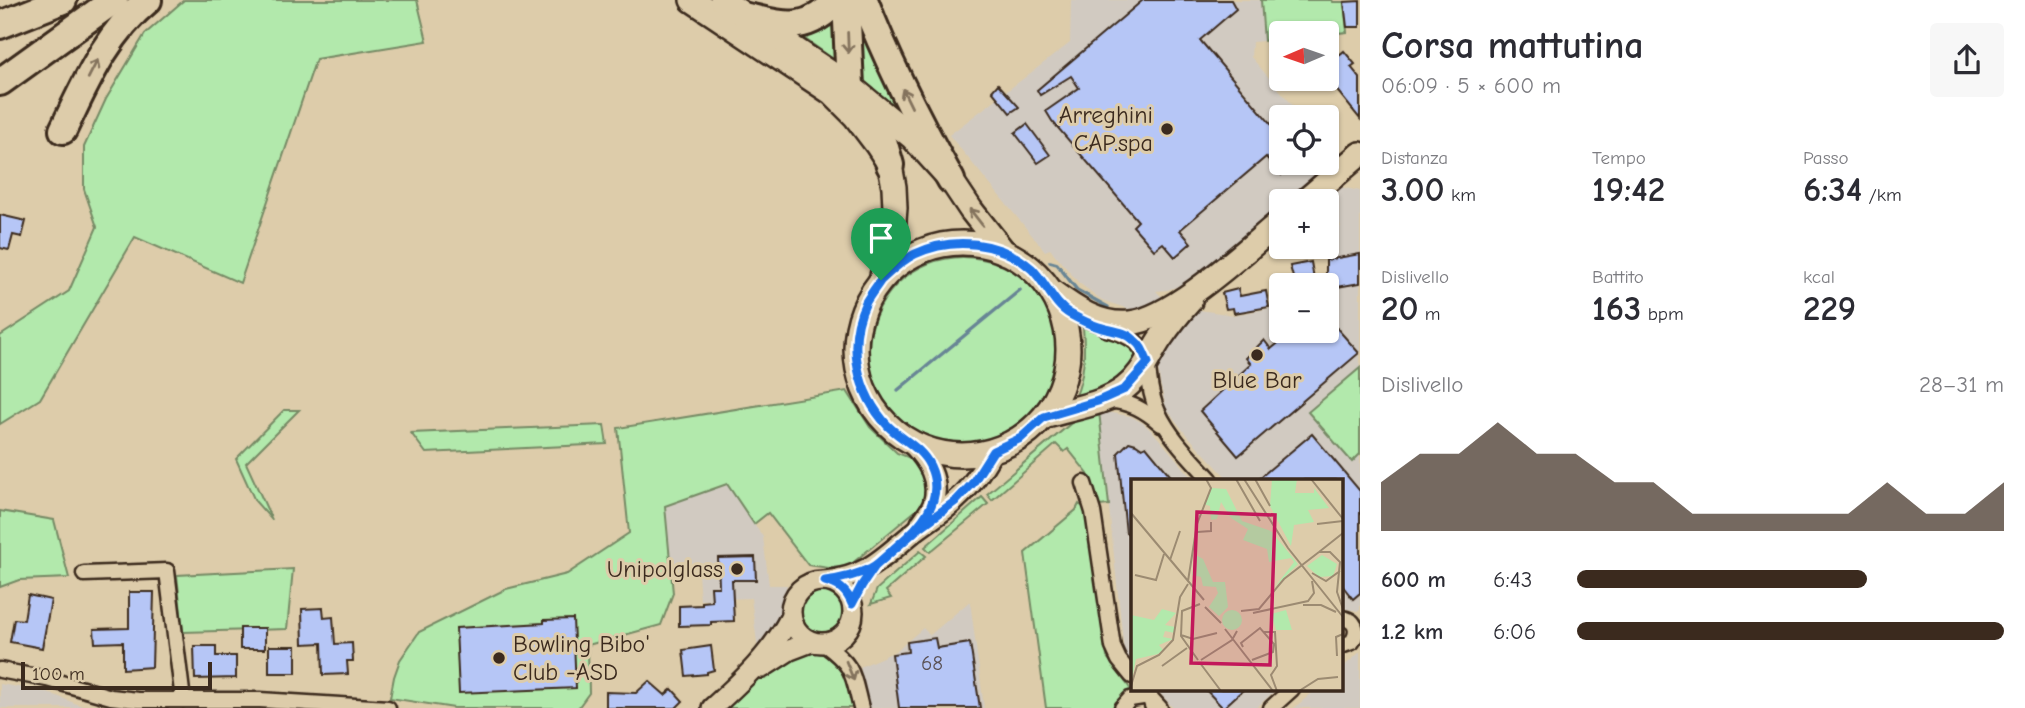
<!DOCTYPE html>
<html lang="it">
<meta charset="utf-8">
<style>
:root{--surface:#fff;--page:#f7f7f7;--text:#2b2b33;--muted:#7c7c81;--accent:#3b2a1e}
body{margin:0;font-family:"Comic Neue",sans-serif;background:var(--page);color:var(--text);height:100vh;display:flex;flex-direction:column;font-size:26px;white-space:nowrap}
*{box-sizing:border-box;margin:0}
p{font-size:23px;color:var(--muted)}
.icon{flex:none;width:38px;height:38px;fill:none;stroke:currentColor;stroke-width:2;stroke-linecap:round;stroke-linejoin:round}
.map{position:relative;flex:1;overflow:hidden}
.details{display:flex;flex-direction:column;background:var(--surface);width:665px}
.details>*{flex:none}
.needle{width:46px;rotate:268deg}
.controls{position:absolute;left:1269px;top:21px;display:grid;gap:14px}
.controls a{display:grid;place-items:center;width:70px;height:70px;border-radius:7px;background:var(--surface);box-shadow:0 2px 5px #0004;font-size:35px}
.scale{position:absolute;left:21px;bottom:18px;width:191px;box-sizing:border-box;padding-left:7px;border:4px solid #3b2a1e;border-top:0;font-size:19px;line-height:24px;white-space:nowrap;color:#3b2a1e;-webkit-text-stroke:5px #dca;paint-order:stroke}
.pin{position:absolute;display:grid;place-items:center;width:60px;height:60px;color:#fff;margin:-72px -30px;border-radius:50% 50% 50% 0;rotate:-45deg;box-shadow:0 0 7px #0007}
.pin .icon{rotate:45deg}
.round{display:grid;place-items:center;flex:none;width:74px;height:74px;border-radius:7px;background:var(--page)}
.headline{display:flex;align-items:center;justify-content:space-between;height:119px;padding:0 21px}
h1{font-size:38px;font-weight:600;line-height:52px}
.metrics{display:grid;grid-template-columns:repeat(3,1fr);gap:10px;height:119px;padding:7px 21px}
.metrics div{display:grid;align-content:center}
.metrics b{font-size:35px;font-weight:600}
.metrics small{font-size:19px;font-weight:400}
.metrics p{font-size:19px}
.chart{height:196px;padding:14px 21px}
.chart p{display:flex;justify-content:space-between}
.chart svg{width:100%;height:126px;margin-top:7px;fill:var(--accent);opacity:.7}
ul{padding:0 21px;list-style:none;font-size:23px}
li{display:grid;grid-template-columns:112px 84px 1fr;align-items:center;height:52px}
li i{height:18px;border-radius:9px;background:var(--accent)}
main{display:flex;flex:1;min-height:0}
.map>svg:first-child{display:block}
</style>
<main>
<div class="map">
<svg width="1360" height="708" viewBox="0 0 1360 708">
<rect width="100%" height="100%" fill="#dca"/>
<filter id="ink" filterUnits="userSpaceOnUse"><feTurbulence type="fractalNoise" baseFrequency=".0143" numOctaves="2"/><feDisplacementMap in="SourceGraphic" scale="14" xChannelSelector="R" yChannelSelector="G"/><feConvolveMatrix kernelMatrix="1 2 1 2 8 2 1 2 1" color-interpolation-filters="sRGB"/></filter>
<g filter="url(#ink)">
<g fill="#d1cac1">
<polygon points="1071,0 1261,0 1264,41 1252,42 1251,57 1303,117 1281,117 1281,163 1326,163 1327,144 1338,157 1285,201 1281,201 1281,205 1189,282 1168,290 1156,291 1166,301 1137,312 1102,300 1079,283 1050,249 1045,251 949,135 1070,43"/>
<polygon points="1340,187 1360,191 1360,283 1358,284 1360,284 1360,368 1309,413 1352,461 1360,454 1360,610 1358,611 1341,608 1341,480 1229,480 1185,433 1166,408 1160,383 1158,366 1166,343 1199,310 1234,315 1281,306 1281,331 1326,331 1327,293 1336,289 1330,259 1325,247 1326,247 1327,238 1341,226 1327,206 1326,201 1323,201"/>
<polygon points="1099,411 1130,416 1143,423 1154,433 1194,480 1132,480 1132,662 1124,652"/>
<polygon points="727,484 763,537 769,585 787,585 782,602 780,621 758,650 751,598 700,600 698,574 671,575 665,506"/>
<polygon points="970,601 984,708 870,708 860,667 896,651 923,628 930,635"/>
<polygon points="1360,652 1360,708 1294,708 1317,689 1341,689 1341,669"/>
<polygon points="0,684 47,692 87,708 0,708"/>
<polygon points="1156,689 1277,689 1256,708 1173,708"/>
</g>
<g fill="#b2e9ac" stroke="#768a65" stroke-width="2">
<polygon points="184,0 417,0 427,41 316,59 240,283 135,237 40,399 0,424 0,336 69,291 97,227 84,189 84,147 106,99 145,34"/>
<polygon points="1261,0 1332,0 1333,2 1344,2 1347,32 1327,34 1281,33 1281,39 1264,41"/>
<polygon points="855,3 906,118 861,85"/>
<polygon points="836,15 839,63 798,34"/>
<circle cx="963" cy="351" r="94"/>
<path d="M1083 327 1125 341 1137 350 1139 361 1115 387 1075 398C1085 375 1085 352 1083 327Z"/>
<polygon points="1360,368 1360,454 1352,462 1308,412"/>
<polygon points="847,391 870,427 897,453 913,459 926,475 927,491 920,507 849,566 829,568 808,565 768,513 754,524 727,484 665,506 673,593 661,625 588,645 589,693 578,708 454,708 390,698 394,677 400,660 419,632 506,589 567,574 629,533 618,428"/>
<polygon points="284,410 299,410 246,463 272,520 255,501 236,459"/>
<polygon points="1099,411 1109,505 1099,506 1088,474 1068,449 1064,452 1056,444 992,500 987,494 1075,420"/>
<polygon points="604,425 607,444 426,453 411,433"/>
<polygon points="982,497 988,504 930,552 925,547"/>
<polygon points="1079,504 1086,509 1088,518 1107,657 1132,691 1120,698 1115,708 1046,708 1025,553 1076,510"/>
<polygon points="0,511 54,520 69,578 19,580 0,587"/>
<polygon points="920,551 926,556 886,591 891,598 871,604 877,589"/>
<polygon points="293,569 287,629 183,632 177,575"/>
<circle cx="823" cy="612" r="22"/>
<path d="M817 650C847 662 848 679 855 708H724C749 687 783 652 817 650Z"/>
</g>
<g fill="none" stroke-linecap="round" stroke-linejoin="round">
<g stroke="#678595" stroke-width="3.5">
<polyline points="1050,262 1057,264 1077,290 1108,307"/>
<polyline points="898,390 1020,290"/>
</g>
</g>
<g fill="#b6c6f6" stroke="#3b2a1e" stroke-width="2">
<polygon points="1143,0 1231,0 1236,9 1200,40 1281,136 1281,174 1266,157 1180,230 1191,243 1175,257 1163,243 1154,250 1133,226 1138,221 1052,121 1046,111 1079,88 1071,76 1040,95 1037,90"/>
<polygon points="1360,1 1360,27 1347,27 1344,2"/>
<polygon points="1344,51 1355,64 1351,67 1360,78 1360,119 1331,83 1326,87 1326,66"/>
<polygon points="998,84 1019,107 1010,113 992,91"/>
<polygon points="1027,124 1050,155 1038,163 1015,133"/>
<polygon points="0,215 26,221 22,237 13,235 9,250 0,248"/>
<polygon points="1360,254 1360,283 1326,289 1326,260"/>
<polygon points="1311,262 1315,285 1295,285 1290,266"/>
<polygon points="1238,289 1240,296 1266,291 1269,307 1234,313 1233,308 1226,309 1222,293"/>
<polygon points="1326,316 1359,353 1238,456 1200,411 1251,364 1246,358 1264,340 1271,349 1293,331 1326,331"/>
<polygon points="1312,434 1360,491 1360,593 1353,599 1341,584 1341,480 1257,480"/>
<polygon points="1129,442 1136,444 1142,448 1146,446 1174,480 1132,480 1132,533 1126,533 1118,453"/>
<polygon points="755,557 756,580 732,580 734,621 711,622 711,625 679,626 679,606 702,605 702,602 712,601 711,587 719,587 718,558"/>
<polygon points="129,592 154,592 152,667 123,669 123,642 95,643 94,629 129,628"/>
<polygon points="28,595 51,600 42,648 10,642 14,619 24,620"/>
<polygon points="323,608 324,618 333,617 335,644 352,643 353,661 347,661 348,674 323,675 322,643 303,644 302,609"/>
<polygon points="573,619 576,688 459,693 456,628 544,623 544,620"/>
<rect x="240" y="628" width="25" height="21"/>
<polygon points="935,638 937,648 970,643 980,708 899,708 892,654 908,652 907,642"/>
<polygon points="194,646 216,646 216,656 236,656 236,678 195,679"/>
<rect x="269" y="646" width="27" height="27"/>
<polygon points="711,646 714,670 707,672 707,674 686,676 683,650"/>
<polygon points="649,681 665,695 672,689 683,701 676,708 606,708 606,692 636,693"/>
<polygon points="1205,689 1244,689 1223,708"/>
</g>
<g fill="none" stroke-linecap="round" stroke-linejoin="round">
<g stroke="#3b2a1e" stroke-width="19">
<g id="minor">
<path d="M1106 329C1164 343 1139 373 1158 412 1170 438 1192 459 1211 480"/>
<path d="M1107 401C1129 400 1146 411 1161 424"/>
<polyline points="1084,483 1093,512 1113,647 1119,660 1132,676"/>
<polyline points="84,574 167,571 183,700"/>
<path d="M1341 618C1355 619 1360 630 1352 642L1341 646"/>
<path d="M824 644C855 667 852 673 861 708"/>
<polyline points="0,670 47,679 111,697 138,700 260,700 388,708"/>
<polyline points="1122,708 1130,699 1149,696"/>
<polyline points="1153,708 1149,696 1160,708"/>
<polyline points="1271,708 1292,689"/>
</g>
</g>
<g stroke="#3b2a1e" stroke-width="24">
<g id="secondary">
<path d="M912 444C927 460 941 480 933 504 931 510 925 517 921 523"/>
<circle cx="822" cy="612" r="31"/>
<path d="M825 581C868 576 882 558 914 532 928 521 944 512 957 499 972 486 983 469 993 451"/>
<polyline points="762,668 790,650 811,642"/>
<path d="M712 708C742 681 772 653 791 616"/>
</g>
</g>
<g stroke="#3b2a1e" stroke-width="28">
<g id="primary">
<polyline points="692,0 832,93 855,116 877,145 890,165 894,187 895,208 893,233 881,280"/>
<polyline points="722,0 850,86 912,137 951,180 971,210 1004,252"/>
<polyline points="1305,201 1360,154"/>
<circle cx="962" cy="349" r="106"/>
<path d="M1051 291C1074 308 1099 326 1130 323 1173 319 1247 249 1281 221"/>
<path d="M1044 417C1070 408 1104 405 1125 388 1144 373 1148 357 1160 339 1169 326 1179 313 1190 301"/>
</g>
</g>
<g stroke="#3b2a1e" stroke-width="32">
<g id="motorway">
<polyline points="846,0 850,86 884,144 890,165"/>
<path d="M864 0C888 63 918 121 951 180"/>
<path d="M747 17C786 26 808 33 837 0"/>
<polyline points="0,25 63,0"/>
<polyline points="0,82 114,0"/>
<path d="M63 130C86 83 106 34 148 0"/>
</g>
</g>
<use href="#minor" stroke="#dca" stroke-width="14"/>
<use href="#secondary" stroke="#dca" stroke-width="19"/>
<use href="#primary" stroke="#dca" stroke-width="23"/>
<use href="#motorway" stroke="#dca" stroke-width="26"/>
</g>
<defs><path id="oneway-shaft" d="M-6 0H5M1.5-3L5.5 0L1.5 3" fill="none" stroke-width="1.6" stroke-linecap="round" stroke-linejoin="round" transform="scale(1.75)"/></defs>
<g stroke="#84735d">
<use href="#oneway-shaft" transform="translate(848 43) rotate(88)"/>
<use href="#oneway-shaft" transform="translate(93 69) rotate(-63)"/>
<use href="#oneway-shaft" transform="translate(907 98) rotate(-116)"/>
<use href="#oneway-shaft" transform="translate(976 217) rotate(-128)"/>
<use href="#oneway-shaft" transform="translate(850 671) rotate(68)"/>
</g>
</g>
<g fill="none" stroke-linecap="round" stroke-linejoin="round" filter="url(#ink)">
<g stroke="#fff" stroke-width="14">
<path id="route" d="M881 280C876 287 870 295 866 302 846 344 857 393 888 426 902 440 921 447 930 466 946 500 920 527 896 547 888 554 880 563 871 568 857 575 841 579 825 581 839 584 847 591 852 604L862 585 875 566 915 531 957 500 972 484 993 451 1021 438 1044 417 1098 401 1125 389 1148 363C1144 354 1142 346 1134 340 1125 331 1111 331 1099 327 1089 324 1079 319 1070 314 1054 305 1046 283 1032 269 1000 241 953 236 915 254 902 260 892 270 881 280"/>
</g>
<use href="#route" stroke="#1a73e8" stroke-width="9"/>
</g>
<g fill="#3b2a1e" stroke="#dca" stroke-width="2.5">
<circle cx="1167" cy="129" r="7"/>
<circle cx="1257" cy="355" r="7"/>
<circle cx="737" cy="569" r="7"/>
<circle cx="499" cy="658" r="7"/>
</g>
<g text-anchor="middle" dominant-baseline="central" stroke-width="6" stroke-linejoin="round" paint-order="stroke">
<g font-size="21" fill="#5a5154">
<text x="932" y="663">68</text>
</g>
<g font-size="24" fill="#3b2a1e" stroke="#dca" text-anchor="end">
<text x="1153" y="115">Arreghini<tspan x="1153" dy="28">CAP.spa</tspan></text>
<text x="1257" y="380" text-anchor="middle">Blue Bar</text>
<text x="723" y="569">Unipolglass</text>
<text x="513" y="644" text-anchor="start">Bowling Bibo'<tspan x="513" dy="28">Club -ASD</tspan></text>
</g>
</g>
<g transform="translate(1131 479)">
<rect width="212" height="212" fill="#dca"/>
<path d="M141 0H166L164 14H183V9L198 29 177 31 183 43 163 46 160 67 139 27ZM81 9 95 10 111 42 140 52 167 85 144 108 163 83 160 79 138 83 136 70 112 61 117 50 100 39 90 23 86 40 80 41 79 27 73 25ZM65 76 72 80 82 103H94L97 128 88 137 78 128 87 114 85 108 72 107 70 98 61 96ZM191 76 206 85 202 97 188 98 176 87ZM31 130 45 134 34 146 44 148V154L34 152 32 158 42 160 28 166 32 171 27 175 5 180 0 205V136L23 141ZM91 141a10 10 0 1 1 20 0a10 10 0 1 1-20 0ZM155 131 161 151H145L140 135Z" fill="#b2e9ac"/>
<path fill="none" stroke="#9c8b72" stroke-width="2" d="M105 0 129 42M113 0 157 69 212 138M124 0 139 27M180 0 212 40M0 34 73 121M186 45 212 42M66 53 80 52V43M188 73 212 54M188 73H199L209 83 206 113 212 130M39 81 49 52M181 94 195 102 209 92M4 96 25 101 33 75M57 102 66 45 80 9 75 0M172 126H190L205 133M74 128 90 144M110 132 128 130 153 100 188 73M122 134 177 122 183 114 181 102M94 150 142 212M133 153H144L146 187 140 196 146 212M50 156 62 160 86 154M112 168 110 164 129 149 143 165 142 173 121 181M206 177 205 158 212 155M67 181 50 157 51 132 69 125M70 181 101 161 106 152M69 184 90 212M31 187 56 169M0 207 6 187 28 176 42 161 49 118 57 105M168 212 187 200 207 198"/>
<path fill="#c2185b" fill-opacity="0.15" stroke="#c2185b" stroke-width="3.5" d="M66 33 144 36 139 186 60 184Z"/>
<rect width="212" height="212" fill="none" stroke="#3b2a1e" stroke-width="3.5"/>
</g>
</svg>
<div class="controls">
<a><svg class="needle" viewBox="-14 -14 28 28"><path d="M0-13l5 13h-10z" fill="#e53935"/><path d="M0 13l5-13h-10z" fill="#7c7c81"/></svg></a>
<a><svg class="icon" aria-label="locate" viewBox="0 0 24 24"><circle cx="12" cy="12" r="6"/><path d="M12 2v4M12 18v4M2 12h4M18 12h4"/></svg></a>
<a>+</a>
<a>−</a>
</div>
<div class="scale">100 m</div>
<div class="pin" style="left:881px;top:280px;background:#1e9e55"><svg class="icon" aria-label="arrive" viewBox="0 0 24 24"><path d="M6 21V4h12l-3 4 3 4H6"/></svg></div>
</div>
<section class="details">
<div class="headline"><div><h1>Corsa mattutina</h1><p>06:09 · 5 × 600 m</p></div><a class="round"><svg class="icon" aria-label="share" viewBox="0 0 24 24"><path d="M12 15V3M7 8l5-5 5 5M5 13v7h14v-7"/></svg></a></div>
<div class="metrics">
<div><p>Distanza</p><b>3.00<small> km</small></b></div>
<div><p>Tempo</p><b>19:42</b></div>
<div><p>Passo</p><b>6:34<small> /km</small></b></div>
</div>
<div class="metrics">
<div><p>Dislivello</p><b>20<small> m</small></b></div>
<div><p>Battito</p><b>163<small> bpm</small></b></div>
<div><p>kcal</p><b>229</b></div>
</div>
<div class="chart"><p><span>Dislivello</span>28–31 m</p>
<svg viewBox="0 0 160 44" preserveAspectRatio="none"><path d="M0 44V27L10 17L20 17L30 6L40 17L50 17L60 27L70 27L80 38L90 38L100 38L110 38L120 38L130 27L140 38L150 38L160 27V44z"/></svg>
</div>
<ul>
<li><b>600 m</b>6:43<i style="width:68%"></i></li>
<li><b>1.2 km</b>6:06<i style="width:100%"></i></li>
</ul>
</section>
</main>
